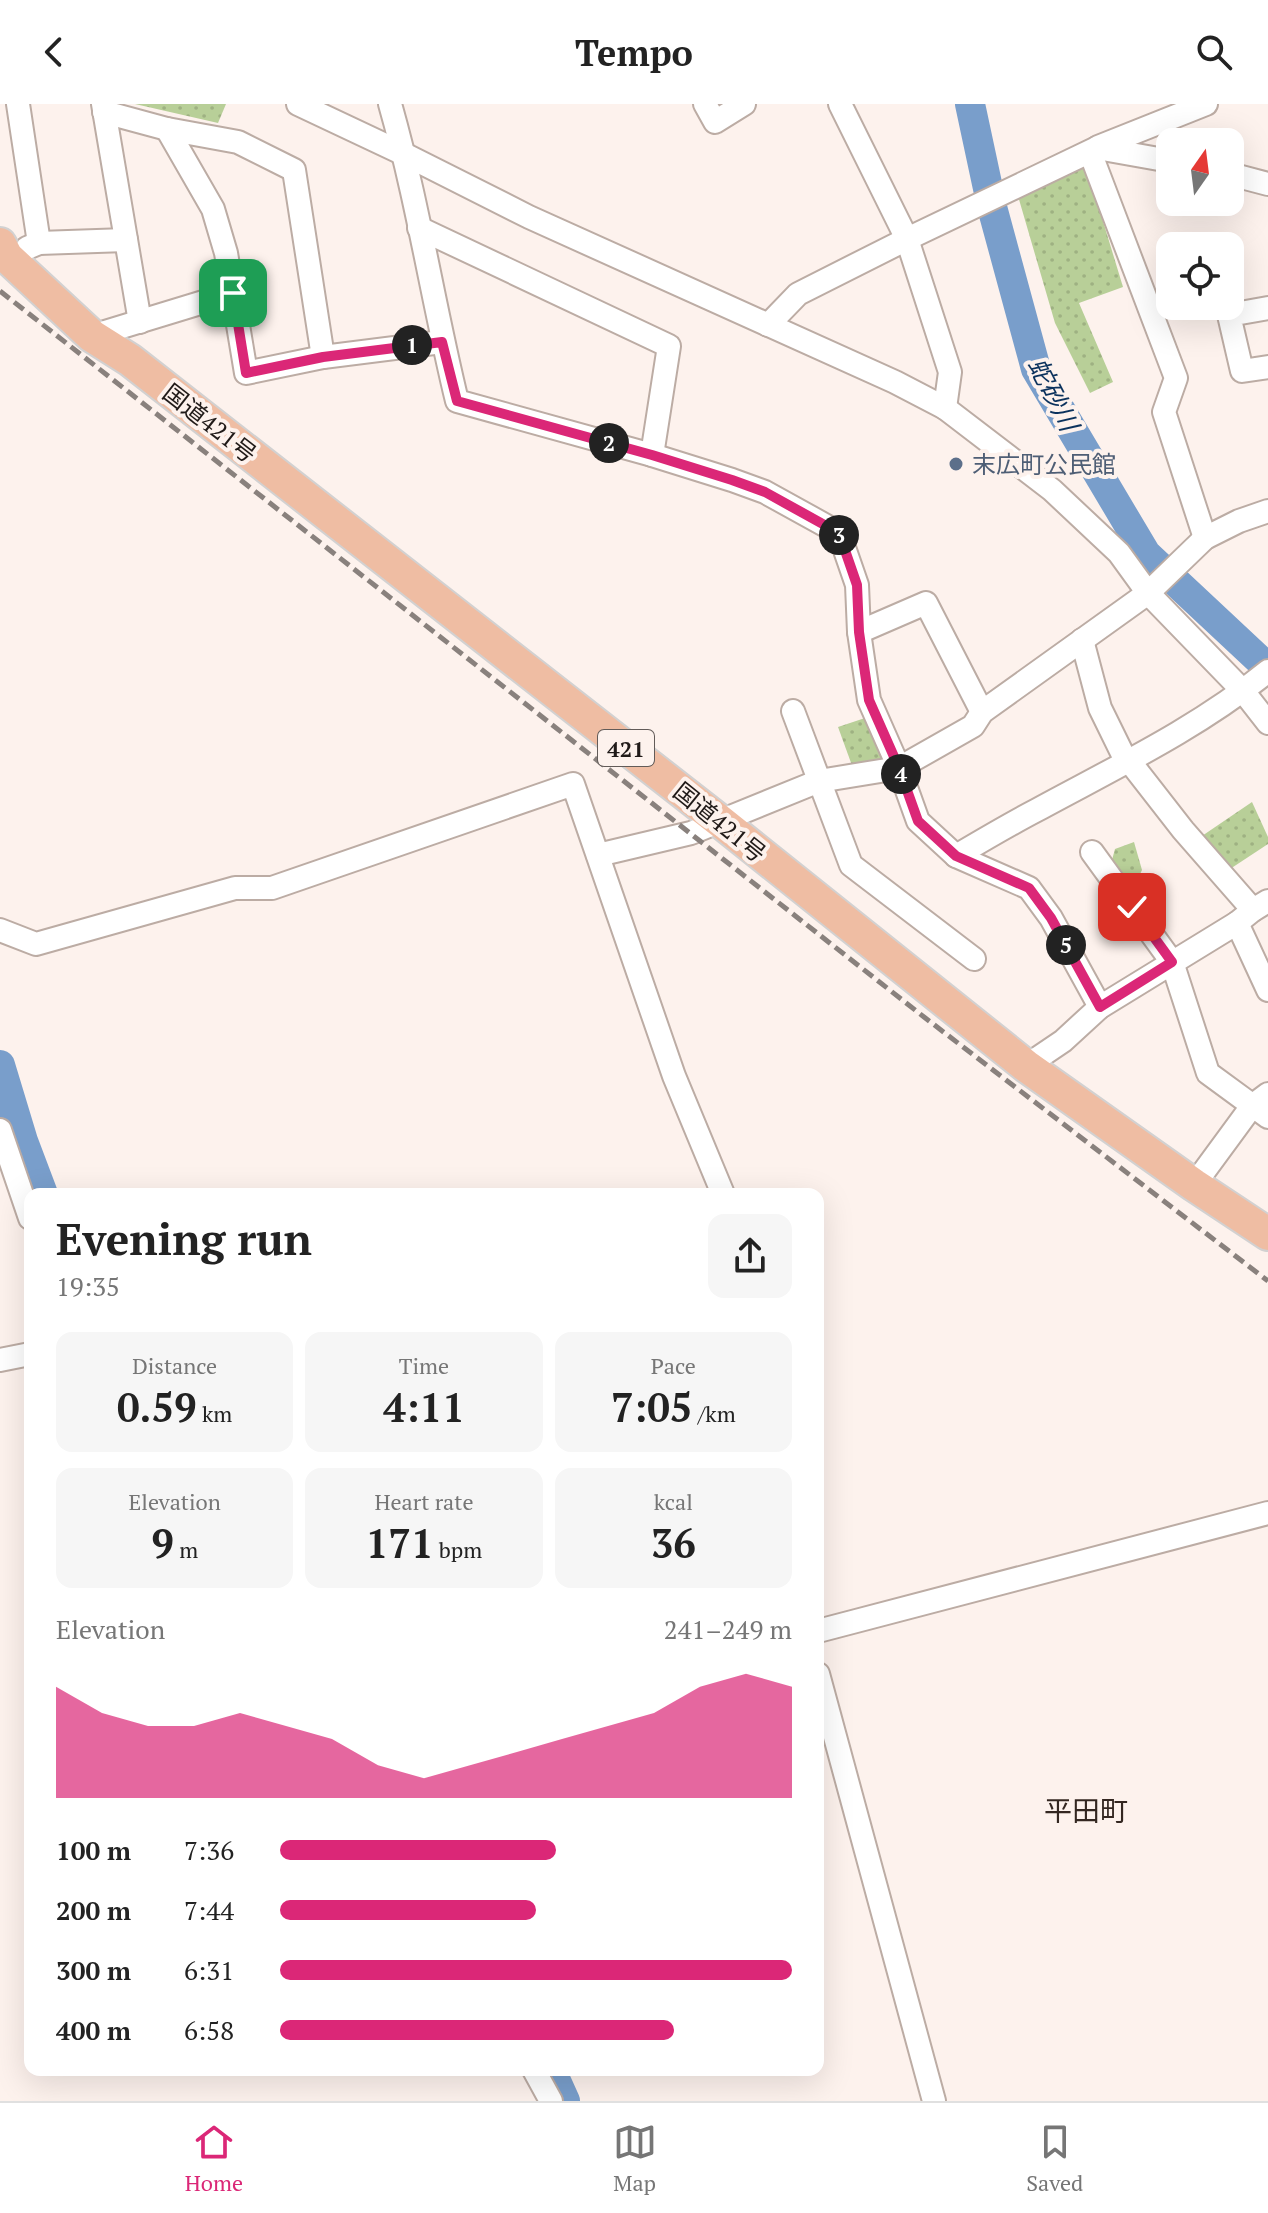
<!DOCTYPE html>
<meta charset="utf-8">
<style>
:root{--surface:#fff;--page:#f6f6f6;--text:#222;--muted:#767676;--line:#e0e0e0;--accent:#db2777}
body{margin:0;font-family:"PT Serif","Noto Sans JP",serif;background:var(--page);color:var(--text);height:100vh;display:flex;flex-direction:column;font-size:30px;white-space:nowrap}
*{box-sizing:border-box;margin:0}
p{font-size:26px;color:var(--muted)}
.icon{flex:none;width:44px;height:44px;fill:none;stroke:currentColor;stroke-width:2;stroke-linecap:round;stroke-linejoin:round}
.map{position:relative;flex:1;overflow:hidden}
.sheet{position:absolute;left:24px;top:1084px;width:800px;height:888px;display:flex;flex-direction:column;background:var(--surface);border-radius:16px;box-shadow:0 8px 32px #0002}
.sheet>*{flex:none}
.needle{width:52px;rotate:14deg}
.controls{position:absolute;left:1156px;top:24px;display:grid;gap:16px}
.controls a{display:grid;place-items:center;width:88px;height:88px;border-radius:16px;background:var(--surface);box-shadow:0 8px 32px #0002;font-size:40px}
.pin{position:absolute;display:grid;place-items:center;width:68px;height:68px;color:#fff;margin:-34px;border-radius:16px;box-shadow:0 4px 12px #0006}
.km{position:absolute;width:40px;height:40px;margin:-20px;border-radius:50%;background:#222;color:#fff;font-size:22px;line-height:40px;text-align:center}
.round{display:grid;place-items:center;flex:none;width:84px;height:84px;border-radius:16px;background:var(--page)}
.summary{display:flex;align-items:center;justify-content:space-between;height:136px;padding:0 32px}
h1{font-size:44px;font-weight:700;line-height:60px}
.metrics{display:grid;grid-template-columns:repeat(3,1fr);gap:12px;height:136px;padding:8px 32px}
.metrics div{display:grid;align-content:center;border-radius:16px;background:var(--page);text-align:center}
.metrics b{font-size:40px;font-weight:700}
.metrics small{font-size:22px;font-weight:400}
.metrics p{font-size:22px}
.chart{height:224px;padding:16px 32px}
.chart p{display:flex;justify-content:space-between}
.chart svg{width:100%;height:144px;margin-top:8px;fill:var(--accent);opacity:.7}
ul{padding:0 32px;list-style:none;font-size:26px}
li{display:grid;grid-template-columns:128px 96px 1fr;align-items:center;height:60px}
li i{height:20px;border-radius:10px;background:var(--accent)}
header{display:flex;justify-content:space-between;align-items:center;height:104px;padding:0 32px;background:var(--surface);font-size:36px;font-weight:700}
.tabs{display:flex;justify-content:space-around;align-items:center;height:112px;border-top:2px solid var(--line);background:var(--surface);font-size:22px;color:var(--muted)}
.tabs a{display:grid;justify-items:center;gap:4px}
.tabs .selected{color:var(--accent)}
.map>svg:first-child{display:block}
</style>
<header><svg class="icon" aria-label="back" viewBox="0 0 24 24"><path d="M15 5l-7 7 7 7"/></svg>Tempo<svg class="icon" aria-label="search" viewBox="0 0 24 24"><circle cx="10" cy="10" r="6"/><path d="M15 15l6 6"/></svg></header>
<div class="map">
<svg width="1268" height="1997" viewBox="0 0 1268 1997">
<defs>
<pattern id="grass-dots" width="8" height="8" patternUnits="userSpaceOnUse" patternTransform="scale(2)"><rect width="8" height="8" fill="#b8cf98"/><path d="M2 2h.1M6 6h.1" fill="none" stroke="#9eb182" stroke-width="1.8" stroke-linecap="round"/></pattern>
</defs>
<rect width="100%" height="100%" fill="#fdf2ed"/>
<g fill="url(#grass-dots)">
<polygon points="135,0 226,0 218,19"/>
<polygon points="1085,58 1123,183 1079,199 1113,278 1090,289 1055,219 1018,92"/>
<polygon points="868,613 886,652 879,663 854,667 838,623"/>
<polygon points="1252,698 1268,733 1268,740 1227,767 1199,734"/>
<polygon points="1134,738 1142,766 1133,785 1112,756 1115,745"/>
</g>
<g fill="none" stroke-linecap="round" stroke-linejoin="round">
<g stroke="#799ecb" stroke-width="30">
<polyline points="970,0 992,103 1036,265 1146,450 1268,564"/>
<polyline points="0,961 23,1037 43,1090"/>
<polyline points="551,1966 565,1997"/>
</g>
<g stroke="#bcaca4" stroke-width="26">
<g id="minor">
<polyline points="18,0 39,139"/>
<polyline points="103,0 140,218"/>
<polyline points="298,0 404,50 529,113 895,278 945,304 1052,386 1119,449 1148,489 1243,587 1268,619"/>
<path d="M390 0C418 98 433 199 457 297L652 351 732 376 765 388 839 429 857 481 859 528 869 596 899 664 918 717 956 752 1029 784 1051 814 1100 903"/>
<polyline points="705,0 715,18 744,0"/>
<polyline points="840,0 907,135 950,268 945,304"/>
<polyline points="104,8 167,25 238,38 294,66 323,253"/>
<polyline points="167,25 213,105 226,149 246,269 323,253 442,238"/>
<polyline points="1098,43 1206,0"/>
<polyline points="1090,48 1176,274 1164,308 1205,434"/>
<polyline points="1230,70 1268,80"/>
<polyline points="419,124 669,242 652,351"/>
<polyline points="27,144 39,139 126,136"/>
<polyline points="1268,204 1229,211 1242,267 1268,263"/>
<polyline points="768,221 798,190 907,135 1097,44 1170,57"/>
<polyline points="92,232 233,189"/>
<polyline points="859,528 926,499 982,608"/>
<polyline points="1082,536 1100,604 1127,659"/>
<polyline points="793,607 851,761 974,855"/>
<polyline points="1130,658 1183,726 1253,806"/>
<polyline points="1092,748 1172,858 1208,969 1268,1013"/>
<polyline points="598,751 691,729 819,677 899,664 973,622 982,608 1148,489 1205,434 1239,417 1268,407"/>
<path d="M956 752C983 736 1010 720 1037 706 1116 663 1198 624 1268 567"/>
<polyline points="1237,819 1268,886"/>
<polyline points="0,826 36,840 235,784 272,784 573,680 674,972 723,1090"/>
<polyline points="1026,962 1063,937 1100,903 1237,819 1253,806 1268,797"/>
<polyline points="0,1026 30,1114"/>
<polyline points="1194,1081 1252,1002 1268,990"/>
<polyline points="0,1256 30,1250"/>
<polyline points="818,1527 1268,1409"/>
<polyline points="818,1570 934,1997"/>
<polyline points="534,1966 551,1997"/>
</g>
</g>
<g stroke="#d2d1d1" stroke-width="36">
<polyline id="highway" points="0,140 7,153 92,232 130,256 721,718 1026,962 1194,1081 1268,1130"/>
</g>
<use href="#minor" stroke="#fff" stroke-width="22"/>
<use href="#highway" stroke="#efbda3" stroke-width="32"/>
<polyline stroke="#89817d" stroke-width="5" stroke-dasharray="12 6" stroke-linecap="butt" points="0,187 924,913 1268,1177"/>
</g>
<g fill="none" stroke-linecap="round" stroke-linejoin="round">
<g stroke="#fff" stroke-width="16">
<polyline id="route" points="233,189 246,269 323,253 442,238 457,297 652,351 732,376 765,388 839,429 857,481 859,528 869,596 899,664 918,717 956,752 1029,784 1051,814 1100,903 1172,858 1132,803"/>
</g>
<use href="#route" stroke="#db2777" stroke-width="10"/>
</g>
<circle fill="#5c6f8a" stroke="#fdf2ed" stroke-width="3" cx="956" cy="360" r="8"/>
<g text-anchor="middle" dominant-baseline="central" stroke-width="8" stroke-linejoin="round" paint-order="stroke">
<rect fill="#fdf2ed" stroke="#625b58" stroke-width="2" x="598" y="626" width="56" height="36" rx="6"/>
<g font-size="22" font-weight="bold" fill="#201a18">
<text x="626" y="644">421</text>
</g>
<g font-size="24" fill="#201a18" stroke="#fdf2ed">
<text transform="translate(210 319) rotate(38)">国道421号</text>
<text transform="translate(720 718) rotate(39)">国道421号</text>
</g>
<g font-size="24" fill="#4e5e75" stroke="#fdf2ed" text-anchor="start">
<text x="972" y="360">末広町公民館</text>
</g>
<g font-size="26" font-style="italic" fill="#0b325d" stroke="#fdf2ed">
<text transform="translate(1054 290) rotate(63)">蛇砂川</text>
</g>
<g font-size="28" fill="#342721" stroke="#fdf2ed">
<text x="1086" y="1706">平田町</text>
</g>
</g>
</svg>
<div class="controls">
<a><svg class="needle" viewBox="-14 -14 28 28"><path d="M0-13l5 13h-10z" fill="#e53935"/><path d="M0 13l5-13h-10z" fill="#767676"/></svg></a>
<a><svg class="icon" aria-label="locate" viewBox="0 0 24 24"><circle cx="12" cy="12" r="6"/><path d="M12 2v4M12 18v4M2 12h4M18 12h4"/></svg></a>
</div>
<div class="pin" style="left:233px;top:189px;background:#1e9e55"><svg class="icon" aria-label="arrive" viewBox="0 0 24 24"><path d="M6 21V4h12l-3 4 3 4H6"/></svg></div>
<div class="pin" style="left:1132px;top:803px;background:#d93025"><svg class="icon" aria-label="check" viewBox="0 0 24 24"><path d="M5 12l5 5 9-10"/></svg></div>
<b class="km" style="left:412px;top:241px">1</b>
<b class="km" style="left:609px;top:339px">2</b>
<b class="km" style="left:839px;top:431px">3</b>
<b class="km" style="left:901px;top:670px">4</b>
<b class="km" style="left:1066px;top:841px">5</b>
<section class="sheet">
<div class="summary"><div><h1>Evening run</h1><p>19:35</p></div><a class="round"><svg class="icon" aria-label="share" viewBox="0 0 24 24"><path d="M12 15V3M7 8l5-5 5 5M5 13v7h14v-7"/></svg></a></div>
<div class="metrics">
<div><p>Distance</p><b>0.59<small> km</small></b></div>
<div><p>Time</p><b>4:11</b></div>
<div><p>Pace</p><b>7:05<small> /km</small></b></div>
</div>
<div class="metrics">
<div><p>Elevation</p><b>9<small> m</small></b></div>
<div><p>Heart rate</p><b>171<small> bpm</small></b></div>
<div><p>kcal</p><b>36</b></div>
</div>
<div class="chart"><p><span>Elevation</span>241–249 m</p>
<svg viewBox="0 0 160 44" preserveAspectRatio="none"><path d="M0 44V10L10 18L20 22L30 22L40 18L50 22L60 26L70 34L80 38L90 34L100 30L110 26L120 22L130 18L140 10L150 6L160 10V44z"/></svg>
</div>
<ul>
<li><b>100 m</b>7:36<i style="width:54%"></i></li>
<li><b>200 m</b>7:44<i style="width:50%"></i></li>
<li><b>300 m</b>6:31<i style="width:100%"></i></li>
<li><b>400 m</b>6:58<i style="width:77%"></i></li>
</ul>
</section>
</div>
<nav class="tabs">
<a class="selected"><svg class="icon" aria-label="home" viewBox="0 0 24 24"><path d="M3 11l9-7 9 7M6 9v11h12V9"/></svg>Home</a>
<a><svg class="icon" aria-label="map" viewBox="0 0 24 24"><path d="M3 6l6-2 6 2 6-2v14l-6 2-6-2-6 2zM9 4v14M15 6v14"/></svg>Map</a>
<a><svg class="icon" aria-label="saved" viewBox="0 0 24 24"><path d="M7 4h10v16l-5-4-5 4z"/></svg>Saved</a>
</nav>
